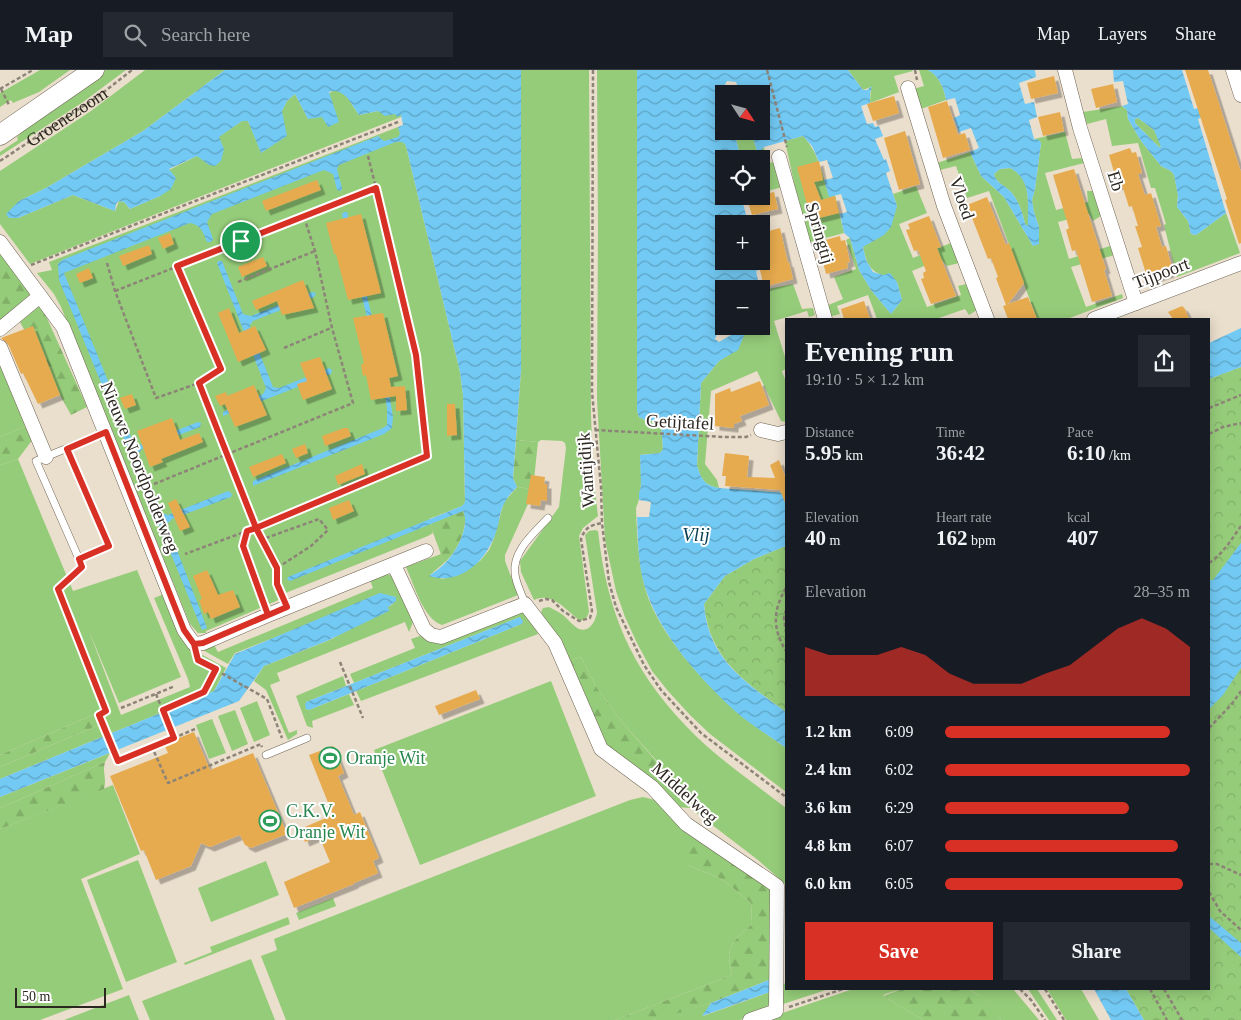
<!DOCTYPE html>
<meta charset="utf-8">
<style>
:root{--surface:#171b24;--page:#242831;--text:#f1f3f6;--muted:#9ea1a6;--line:#363941;--accent:#d93025}
body{margin:0;font-family:Georgia,serif;background:var(--page);color:var(--text);height:100vh;display:flex;flex-direction:column;font-size:19px;white-space:nowrap}
*{box-sizing:border-box;margin:0}
p{font-size:16px;color:var(--muted)}
.icon{flex:none;width:28px;height:28px;fill:none;stroke:currentColor;stroke-width:2;stroke-linecap:round;stroke-linejoin:round}
.map{position:relative;flex:1;overflow:hidden}
.drawer{position:absolute;left:785px;top:248px;width:425px;height:672px;display:flex;flex-direction:column;background:var(--surface);border-radius:0px;box-shadow:0 2px 12px #0003}
.drawer>*{flex:none}
.needle{width:32px;rotate:126deg}
.tools{position:absolute;left:715px;top:15px;display:grid;gap:10px}
.tools a{display:grid;place-items:center;width:55px;height:55px;border-radius:0px;background:var(--surface);box-shadow:0 2px 12px #0003;font-size:25px}
.scale{position:absolute;left:15px;bottom:12px;width:91px;box-sizing:border-box;padding-left:5px;border:2px solid #2c2720;border-top:0;font-size:14px;line-height:18px;white-space:nowrap;color:#2c2720;-webkit-text-stroke:4px #fff;paint-order:stroke}
.pin{position:absolute;display:grid;place-items:center;width:42px;height:42px;color:#fff;margin:-21px;border:2px solid #fff;border-radius:50%;box-shadow:0 1px 5px #0007}
.round{display:grid;place-items:center;flex:none;width:52px;height:52px;border-radius:0px;background:var(--page)}
.overview{display:flex;align-items:center;justify-content:space-between;height:85px;padding:0 20px}
h1{font-size:28px;font-weight:600;line-height:38px}
.figures{display:grid;grid-template-columns:repeat(3,1fr);gap:8px;height:85px;padding:5px 20px}
.figures div{display:grid;align-content:center}
.figures b{font-size:21px;font-weight:600}
.figures small{font-size:14px;font-weight:400}
.figures p{font-size:14px}
.chart{height:140px;padding:10px 20px}
.chart p{display:flex;justify-content:space-between}
.chart svg{width:100%;height:90px;margin-top:5px;fill:var(--accent);opacity:.7}
.button{display:flex;gap:10px;margin-top:auto;padding:10px 20px}
.button a{flex:1;height:58px;border-radius:0px;background:var(--accent);color:#fff;font-size:20px;font-weight:600;line-height:58px;text-align:center}
.button a+a{background:var(--page);color:var(--text)}
ul{padding:0 20px;list-style:none;font-size:16px}
li{display:grid;grid-template-columns:80px 60px 1fr;align-items:center;height:38px}
li i{height:12px;border-radius:6px;background:var(--accent)}
header{display:flex;align-items:center;gap:30px;box-sizing:border-box;height:70px;padding:0 25px;background:var(--surface);border-bottom:1px solid var(--line)}
header strong{font-size:24px}
nav{display:flex;gap:28px;margin-inline-start:auto;font-size:18px}
.search{width:350px;height:45px;background:var(--page);display:flex;align-items:center;gap:12px;box-sizing:border-box;padding:0 18px;border-radius:0px;color:var(--muted);font-size:19px}
.map>svg:first-child{display:block}
</style>
<header>
<strong>Map</strong>
<div class="search"><svg class="icon" aria-label="search" viewBox="0 0 24 24"><circle cx="10" cy="10" r="6"/><path d="M15 15l6 6"/></svg>Search here</div>
<nav><a>Map</a><a>Layers</a><a>Share</a></nav>
</header>
<div class="map">
<svg width="1241" height="950" viewBox="0 0 1241 950">
<defs>
<pattern id="forest-firs" width="22" height="20" patternUnits="userSpaceOnUse" patternTransform="scale(1.25)"><rect width="22" height="20" fill="#95cc79"/><path d="M5 1l3.5 6h-7zM16 11l3.5 6h-7z" fill="#81af68"/></pattern>
<pattern id="park-crowns" width="20" height="18" patternUnits="userSpaceOnUse" patternTransform="scale(1.25)"><rect width="20" height="18" fill="#95cc79"/><path d="M2 6a3 3 0 1 1 6 0M12 15a3 3 0 1 1 6 0" fill="none" stroke="#81af68"/></pattern>
<pattern id="water-waves" width="16" height="10" patternUnits="userSpaceOnUse" patternTransform="scale(1.25)"><rect width="16" height="10" fill="#72c9f3"/><path d="M0 5q4-4 8 0t8 0" fill="none" stroke="#5ea3c4"/></pattern>
<filter id="shadow"><feDropShadow dx="4.5" dy="4.5" stdDeviation="0" flood-color="#0004"/></filter>
</defs>
<rect width="100%" height="100%" fill="#eadecc"/>
<g fill="#95cc79">
<polygon points="40,0 70,0 39,22 13,33 11,30 0,37 0,23"/>
<polygon points="106,0 126,0 83,32 0,86 0,82 18,70 17,67 39,46"/>
<path d="M145 0H225L143 61 46 118 19 131 9 148H18L73 125 115 141 119 131 124 132 130 139 160 126 176 108 169 100 197 86 224 79 218 67 242 51H248L261 82 287 31 295 24 308 49C315 41 330 13 342 22 348 27 354 38 359 45L378 41 401 44V47L30 194 0 154V101L91 41Z"/>
<path d="M521 0H589L591 345 593 404 598 446 583 458 579 466 589 542 587 547 581 551C566 541 553 521 534 530L521 502 520 491 559 437 566 378 565 373 562 371 541 370 538 372 516 370 521 300Z"/>
<path d="M597 0H637V341L639 347 645 350 659 352 661 354 663 379 660 383 640 385C641 403 643 422 636 438 637 465 638 494 646 521 658 563 704 613 737 642 752 655 770 666 786 678V722L710 664 690 645 668 621 652 601 637 573 625 547 616 521 605 470 597 329 598 160Z"/>
<polygon points="848,0 912,0 913,1 894,6 899,22 870,33 871,17 863,20"/>
<path d="M919 0H928C939 6 944 18 946 30L921 39 913 19 924 16Z"/>
<polygon points="1122,36 1127,40 1128,49 1141,71 1161,96 1171,101 1174,105 1178,125 1177,137 1188,151 1191,164 1196,165 1226,143 1240,183 1177,207 1164,155 1166,154 1155,118 1151,118 1138,73 1112,76 1106,49 1087,54 1083,42"/>
<polygon points="1138,48 1154,60 1162,76 1159,77 1135,53 1135,49"/>
<polygon points="398,57 406,76 460,302 463,325 465,433 462,436 429,449 433,463 428,466 288,522 280,526 281,529 206,561 206,563 198,563 190,554 61,237 54,224 37,203 52,200 49,192"/>
<polygon points="734,61 751,61 757,81 764,77 767,93 776,92 782,117 761,123 761,89 741,89"/>
<polygon points="1065,62 1072,89 1083,88 1084,93 1045,103 1056,140 1088,132 1087,121 1094,121 1102,145 1093,151 1089,144 1058,152 1069,189 1110,176 1115,185 1071,197 1086,237 1122,224 1123,228 1067,249 1037,249 989,121 967,128 956,96 940,100 937,93 970,82 981,106 1004,127 1033,176 1039,157 1034,142 1032,130 1035,119 1041,73 1034,69"/>
<path d="M803 66C819 83 822 104 829 126L835 125 844 163 807 173 785 71Z"/>
<path d="M1010 98C1034 110 1026 134 1029 157L1025 154C1023 143 1018 129 1010 121 1004 115 996 113 994 104L1000 99Z"/>
<path d="M916 116 927 143 899 154 913 188 951 173 959 193 947 196 941 189 912 201 927 237 961 225 958 216 966 214 977 240 969 245 965 239 936 249H877L868 225 837 236 840 244 829 247 826 236 843 229 834 207 856 199 846 170 850 168 859 200 871 220 891 244 902 230 897 212C875 201 868 204 863 176L872 171 897 136 893 124Z"/>
<path d="M793 214 802 239 813 238 815 245 809 247 807 241 774 251 785 287H786V299L782 301 786 312V352L781 351 757 301 711 321 705 394 717 410 719 418C704 415 702 410 697 396L701 313 719 291 738 279 748 256H761V232L768 219Z"/>
<polygon points="0,282 28,355 0,367"/>
<polygon points="18,389 73,521 137,500 181,607 119,633 89,561 121,645 190,617 188,609 154,528 164,524 199,583 226,598 214,621 0,709 0,697 99,655 95,644 0,685 0,395"/>
<path d="M517 417 533 419 532 425 505 485V491L518 525 442 555C423 549 414 514 406 497L441 484 444 493 430 505 443 509 480 491 489 480 493 471 504 432Z"/>
<path d="M595 460 598 461C607 541 630 597 686 656 715 687 753 712 786 738V815L758 790 690 738 677 737 644 708 664 699 622 652 597 618 581 587 568 591 541 542 543 538 549 537C553 539 559 542 563 545 568 549 573 556 579 559 590 563 596 550 597 542L585 465 589 461Z"/>
<polygon points="385,504 394,506 397,510 413,552 409,562 405,552 277,603 280,611 270,615 289,663 297,660 297,664 288,670 266,620 254,611 264,596 332,569 393,534 396,527 383,525 235,583 228,594 201,579 214,575 218,582 373,518 370,510"/>
<polygon points="524,541 528,544 538,564 361,631 356,621 519,555 520,547 354,613 350,604 415,578 411,569 420,566 428,571"/>
<polygon points="343,606 346,616 306,632 306,639 309,640 349,624 354,635 312,651 313,658 307,656 296,626"/>
<polygon points="551,611 596,726 420,795 374,680"/>
<polygon points="257,631 270,665 254,672 240,638"/>
<polygon points="235,640 248,674 232,681 218,646"/>
<polygon points="212,649 226,683 209,689 196,655"/>
<polygon points="110,683 105,692 0,738 0,727"/>
<polygon points="113,715 140,784 81,809 123,919 40,950 0,950 0,759"/>
<path d="M643 727 655 730 692 763 687 795 722 809 751 833 752 854C731 874 725 875 732 905L615 950H286L261 886 277 880 274 869 630 730Z"/>
<polygon points="138,790 177,892 126,912 87,810"/>
<polygon points="266,791 279,825 211,852 198,818"/>
<polygon points="333,828 336,836 299,850 296,843"/>
<polygon points="288,847 290,854 185,895 184,893 212,882 210,877"/>
<polygon points="251,889 275,950 150,950 142,931"/>
<polygon points="786,913 786,919 829,919 780,935 781,915"/>
<polygon points="853,919 902,919 885,924 883,926 923,950 762,950"/>
<path d="M968 919H1013L1039 950H1001C993 936 982 926 968 919Z"/>
<polygon points="1028,919 1037,919 1057,950 1049,950"/>
<polygon points="1047,919 1081,919 1099,950 1066,950"/>
<polygon points="770,922 772,928 767,937 757,944 740,950 653,950 711,933 703,946"/>
<polygon points="129,925 139,950 64,950"/>
</g>
<g fill="url(#forest-firs)">
<polygon points="0,180 36,221 0,252"/>
<polygon points="39,236 46,246 87,337 71,345 20,252"/>
<polygon points="28,355 33,369 18,389 0,395 0,367"/>
<polygon points="516,370 538,372 533,419 517,417 513,408"/>
<path d="M462 441 465 442C467 460 458 481 444 493L430 454Z"/>
<polygon points="581,587 597,618 622,652 664,700 644,708 612,681 603,670 568,591"/>
<polygon points="95,644 99,655 0,697 0,685"/>
<path d="M105 692C102 702 107 708 104 719L0 759V738Z"/>
<path d="M692 763 782 823 769 910 711 933 663 948 653 950H615L732 905C725 875 731 874 752 854L751 833 722 809 687 795 686 775Z"/>
<polygon points="902,919 968,919 983,928 996,941 1001,950 923,950 883,926"/>
</g>
<g fill="url(#park-crowns)">
<polygon points="1241,297 1241,950 1144,950 1126,919 1209,919 1209,309"/>
<path d="M786 476V642C745 612 709 589 704 534L725 506 754 489Z"/>
</g>
<g fill="url(#water-waves)" fill-rule="evenodd">
<path d="M225 0H521V300L513 408 517 417C513 421 508 426 505 432 499 441 500 452 496 462 487 490 461 516 429 506 436 501 443 496 448 490 458 479 470 455 463 441L290 511 287 509 288 507 462 436 465 432 463 325 460 302 406 76C403 70 398 72 393 73L339 95 337 99 342 118 341 121 337 120 333 104 324 100 212 144 207 152 213 169 211 172H207C203 162 201 155 190 153L64 203 133 372 140 375 198 352 201 353 200 357 142 379 138 384 162 443 168 445 228 421 232 424 231 427 172 449 167 454 207 558 202 560 59 210 58 194 62 190 378 66 384 71 398 67 400 64 398 57 403 55 401 45 397 47 395 44 385 46 378 41 359 45C351 34 344 17 329 22L339 52 328 57 322 47 308 49 295 24 287 31 282 41 287 66 261 83 248 51H242L219 67 224 79 221 91 215 96 209 95 197 86 169 99 176 108 171 119 160 126 130 139 124 132 119 131 116 134 115 141 73 125 18 148H9L6 144 19 131 46 118 143 61Z"/>
<path d="M637 0H848L863 20H867L872 16 870 23V33L861 36 867 54 873 53 875 57 879 56 883 66 875 69 884 90 886 89 890 101 886 103 897 136 891 157 884 165 863 177 866 190 873 202 883 205 890 203 897 212 902 230 891 244 871 220 859 200 850 168 844 163 840 144 847 142 841 124 829 127 824 110 833 108 827 90 819 92 812 76 803 66 764 77 760 82 757 81 751 61H761V24H740L736 12 727 11 723 18 725 24 724 61H734L741 89H724V126H749L742 130 747 148 754 146 756 154H724V191H761V187L765 197 756 201 760 219H724V256L719 259 715 269 719 272 731 265 730 258 725 256H748L738 280 719 291 701 313 697 396C702 410 704 415 719 418L786 423V476L754 489 725 506 704 534C708 589 745 612 786 642V678C770 666 751 655 736 642 702 611 662 567 647 523 638 499 638 472 637 447H649L651 432 639 430V423L641 416 640 385 660 383 663 379 661 354 659 351 645 350 639 347 637 341Z"/>
<path d="M928 0H1035L1036 7 1019 13 1025 34 1034 32 1037 47 1029 50 1034 69 1039 70 1041 73 1035 119 1032 130 1034 142 1039 157V174L1033 176 1004 127 981 106 970 82 979 78 971 58 959 62 954 48 960 45 955 28 946 30C944 18 939 6 928 0ZM1010 98C1033 110 1027 134 1028 156L1025 154C1023 143 1018 129 1010 121 1004 115 996 113 994 104L1000 99Z"/>
<path d="M1113 0H1182L1194 39 1198 38 1201 48 1198 49 1226 143 1196 165 1191 164 1188 151 1177 137 1178 126 1174 105 1171 101 1161 96 1141 71 1128 49 1127 40 1122 36 1128 34 1123 11 1114 12ZM1138 48 1154 60 1161 77H1159L1135 53V49Z"/>
<polygon points="344,142 347,142 387,310 393,347 392,358 384,364 253,416 253,411 383,358 387,355 387,338 382,310 342,144"/>
<polygon points="219,191 222,191 243,244 251,246 312,222 316,223 314,227 253,251 250,255 250,259 273,317 279,318 329,298 332,300 331,304 223,346 223,342 263,324 266,318 217,193"/>
<polygon points="1241,258 1241,297 1209,309 1209,273"/>
<polygon points="1241,473 1241,598 1223,625 1209,639 1209,510 1213,510"/>
<polygon points="380,523 396,527 396,531 388,537 389,541 329,570 264,596 239,631 0,727 0,709 214,621 235,584"/>
<polygon points="520,547 523,551 522,554 519,555 309,640 306,639 305,635 306,632"/>
<polygon points="1209,846 1241,873 1241,887 1209,858"/>
<polygon points="769,910 770,922 702,946 711,933"/>
<polygon points="1094,919 1126,919 1144,950 1111,950"/>
</g>
<g fill="#e7ab50" filter="url(#shadow)">
<polygon points="1185,0 1208,0 1213,15 1241,102 1241,173 1239,174 1225,130 1227,129"/>
<polygon points="1054,6 1058,23 1031,29 1027,13"/>
<polygon points="1113,14 1117,32 1096,38 1091,19"/>
<polygon points="894,26 899,43 873,51 867,34"/>
<polygon points="947,31 958,65 965,63 970,80 943,88 928,37"/>
<polygon points="1060,42 1064,61 1043,66 1038,47"/>
<polygon points="905,61 920,114 899,120 884,68"/>
<polygon points="1130,78 1132,83 1136,82 1142,103 1138,104 1145,125 1151,123 1161,156 1156,157 1162,177 1166,176 1172,197 1168,198 1170,203 1148,210 1138,178 1142,177 1135,156 1138,156 1132,136 1129,137 1122,115 1118,116 1109,85"/>
<polygon points="819,91 823,110 814,112 821,130 835,126 839,143 811,150 797,97"/>
<polygon points="1074,99 1106,199 1104,200 1112,226 1092,232 1076,180 1072,181 1066,160 1069,158 1053,105"/>
<polygon points="317,110 321,120 266,141 262,131"/>
<polygon points="774,122 778,139 752,145 747,129"/>
<polygon points="987,127 1006,175 1009,173 1024,213 1008,234 1028,227 1037,249 1008,249 1003,236 1006,235 996,208 998,207 991,188 988,189 967,135"/>
<polygon points="361,144 381,223 348,230 336,184 334,184 326,153"/>
<polygon points="929,146 941,177 937,178 956,226 931,234 921,209 924,208 923,203 926,201 918,180 914,181 906,160 910,159 908,154"/>
<polygon points="780,158 788,193 789,192 793,209 764,217 760,200 768,198 761,171 761,163"/>
<polygon points="170,163 174,174 163,179 158,168"/>
<polygon points="840,166 841,171 845,170 850,192 847,193 848,198 826,204 818,172"/>
<polygon points="149,175 152,184 123,196 119,186"/>
<polygon points="263,187 267,196 242,207 238,197"/>
<polygon points="89,198 93,208 80,213 76,204"/>
<polygon points="303,210 314,238 282,245 277,231 256,240 252,231"/>
<polygon points="864,231 870,249 844,249 841,239"/>
<polygon points="1182,236 1185,239 1189,249 1173,249 1168,242"/>
<polygon points="229,238 239,263 255,256 266,280 238,292 218,243"/>
<polygon points="383,243 398,306 389,308 391,317 405,316 407,340 396,341 396,326 371,330 366,305 363,306 361,295 364,293 353,248"/>
<polygon points="33,256 60,325 38,334 23,303 21,304 8,274 1,268"/>
<polygon points="320,287 332,319 303,330 297,314 307,311 300,293"/>
<polygon points="760,311 769,335 740,346 742,351 734,354 734,358 715,356 715,324 730,318 731,322"/>
<polygon points="254,315 267,345 235,357 225,334 220,336 215,326 226,322 227,326"/>
<polygon points="132,324 136,335 125,339 120,328"/>
<polygon points="447,334 455,334 457,365 447,366"/>
<polygon points="172,348 180,370 199,363 203,372 161,389 163,392 150,397 137,361"/>
<polygon points="344,358 348,358 351,366 325,376 322,366"/>
<polygon points="305,374 308,383 296,388 292,379"/>
<polygon points="725,383 749,386 747,407 775,408 770,395 779,390 786,409 786,435 780,420 725,416 726,406 722,406"/>
<polygon points="282,384 286,393 253,407 249,397"/>
<polygon points="362,394 365,404 338,415 335,406"/>
<polygon points="531,405 545,407 544,414 547,414 547,431 541,430 540,436 526,434"/>
<polygon points="176,429 190,457 180,461 168,433"/>
<polygon points="349,430 354,441 333,450 329,438"/>
<polygon points="207,500 218,525 233,520 240,537 211,549 208,542 204,544 199,530 202,529 193,506"/>
<polygon points="476,620 480,629 439,645 435,636"/>
<polygon points="194,662 210,700 253,683 287,764 251,778 245,775 240,765 210,777 201,773 191,796 156,810 144,780 141,781 110,706 168,683 164,674"/>
<polygon points="333,676 344,703 338,706 354,745 360,742 379,788 373,791 378,803 354,813 354,814 294,838 284,812 330,792 319,766 305,772 300,759 333,745 309,685"/>
</g>
<g fill="none" stroke-linecap="round" stroke-linejoin="round">
<g stroke="#6e6354" stroke-width="8">
<g id="lane">
<polyline points="67,379 109,476 79,489 36,391 106,362"/>
<path d="M525 534C522 524 516 514 515 504 512 481 534 463 548 448"/>
<polyline points="266,685 307,668"/>
</g>
</g>
<g stroke="#6e6354" stroke-width="15">
<g id="street">
<polyline points="1065,0 1080,58 1136,233"/>
<polyline points="1233,0 1241,25"/>
<polyline points="908,18 944,136 987,249"/>
<polyline points="779,87 825,249"/>
<polyline points="0,172 63,257 184,560 194,574 203,573 268,545 426,481"/>
<polyline points="1094,249 1241,193"/>
<polyline points="0,259 40,226"/>
<polyline points="0,277 46,387"/>
<polyline points="761,360 778,364 786,362"/>
<polyline points="394,495 424,559 431,565 441,567 525,534 555,573 601,679 652,717 686,754 777,816 776,941 750,950"/>
</g>
</g>
<g stroke="#6e6354" stroke-width="21">
<polyline id="secondary" points="0,65 94,0"/>
</g>
<g stroke="#8d8478" stroke-width="2.5" stroke-dasharray="4 2.5" stroke-linecap="butt">
<polyline points="593,0 592,322 601,417 602,453 609,512 616,537 644,595 661,620 701,663 786,727"/>
<polyline points="767,0 787,77"/>
<polyline points="915,0 917,10"/>
<polyline points="0,19 33,0"/>
<polyline points="1,19 9,35"/>
<polyline points="368,86 376,118"/>
<path id="s1" d="M0 91 100 25 132 0"/>
<polyline points="107,193 115,221 156,328 199,313 221,299 177,195"/>
<polyline points="31,195 398,52"/>
<polyline points="238,212 315,181"/>
<polyline points="115,221 376,118 417,285 427,386 247,461 185,484"/>
<polyline points="284,278 331,258"/>
<polyline points="199,313 256,458 277,498 311,476 328,460 319,449 263,469"/>
<polyline points="1209,338 1241,325"/>
<polyline points="595,360 724,367 746,367 751,365"/>
<polyline points="1209,364 1223,357 1241,353"/>
<polyline points="154,414 353,333 332,258 315,181 304,147"/>
<polyline points="247,461 243,475 263,533"/>
<path d="M1209 493C1223 484 1231 470 1241 456"/>
<polyline points="81,498 58,519 106,641 99,645 118,691 152,677"/>
<polyline points="277,498 277,514 283,526"/>
<path d="M786 518C773 540 772 558 786 581"/>
<path d="M539 531 546 529 552 530 563 541 579 551 590 548 592 541 581 469C585 458 590 455 602 453"/>
<polyline points="786,540 784,548 786,562"/>
<polyline points="197,585 198,590 267,629 282,668"/>
<polyline points="340,592 363,648"/>
<polyline points="156,624 174,668"/>
<polyline points="121,638 175,616"/>
<polyline points="163,640 204,622 215,599"/>
<polyline points="1209,658 1231,635 1241,621"/>
<polyline points="195,659 152,677 168,713 261,674 262,677"/>
<polyline points="1209,794 1217,794 1241,805"/>
<polyline points="1209,822 1220,841 1241,860"/>
<polyline points="1020,919 1031,930 1045,950"/>
<polyline points="1045,919 1064,950"/>
<polyline points="1150,919 1167,950"/>
<polyline points="1164,919 1182,950"/>
<polyline points="789,937 843,919"/>
</g>
<use href="#lane" stroke="#fff" stroke-width="7"/>
<use href="#street" stroke="#fff" stroke-width="14"/>
<use href="#secondary" stroke="#fff" stroke-width="20"/>
</g>
<g fill="none" stroke-linecap="round" stroke-linejoin="round">
<g stroke="#fff" stroke-width="10">
<polyline id="route" points="241,171 177,196 221,299 199,313 256,458 247,461 243,476 268,545 203,573 194,574 198,590 216,599 204,622 163,640 174,668 118,691 99,645 106,641 58,519 82,497 79,489 109,476 67,379 106,362 184,560 194,574 203,573 287,537 277,514 277,498 256,458 427,386 416,285 376,118 241,171"/>
</g>
<use href="#route" stroke="#d93025" stroke-width="6"/>
</g>
<defs>
<g id="stadium-ring" transform="scale(1.125)"><circle r="9.5" fill="#fff" stroke="#2e9e5b" stroke-width="1.5"/><path d="M0-5a6.5 5 0 1 0 0 10a6.5 5 0 1 0 0-10ZM-3.5-1.8h7v3.6h-7Z" fill="#2e9e5b"/></g>
</defs>
<g fill-rule="evenodd">
<use href="#stadium-ring" x="330" y="688"/>
<use href="#stadium-ring" x="270" y="751"/>
</g>
<g text-anchor="middle" dominant-baseline="central" stroke-width="4" stroke-linejoin="round" paint-order="stroke">
<g font-size="18" fill="#2c2720" stroke="#fff">
<text stroke="none"><textPath href="#s1" startOffset="80">Groenezoom</textPath></text>
<text transform="translate(1116 111) rotate(72)">Eb</text>
<text transform="translate(962 128) rotate(71)">Vloed</text>
<text transform="translate(820 163) rotate(74)">Springtij</text>
<text transform="translate(1161 203) rotate(-21)">Tijpoort</text>
<text transform="translate(680 352) rotate(3)">Getijtafel</text>
<text transform="translate(140 397) rotate(68)">Nieuwe Noordpolderweg</text>
<text transform="translate(586 400) rotate(-94)">Wantijdijk</text>
<text transform="translate(685 723) rotate(42)">Middelweg</text>
</g>
<g font-size="18" fill="#27864d" stroke="#fff" text-anchor="start">
<text x="346" y="688">Oranje Wit</text>
<text x="286" y="741">C.K.V.<tspan x="286" dy="21">Oranje Wit</tspan></text>
</g>
<g font-size="19" font-style="italic" fill="#073c51" stroke="#fff">
<text x="696" y="464">Vlij</text>
</g>
</g>
</svg>
<div class="tools">
<a><svg class="needle" viewBox="-14 -14 28 28"><path d="M0-13l5 13h-10z" fill="#e53935"/><path d="M0 13l5-13h-10z" fill="#9ea1a6"/></svg></a>
<a><svg class="icon" aria-label="locate" viewBox="0 0 24 24"><circle cx="12" cy="12" r="6"/><path d="M12 2v4M12 18v4M2 12h4M18 12h4"/></svg></a>
<a>+</a>
<a>−</a>
</div>
<div class="scale">50 m</div>
<div class="pin" style="left:241px;top:171px;background:#1e9e55"><svg class="icon" aria-label="arrive" viewBox="0 0 24 24"><path d="M6 21V4h12l-3 4 3 4H6"/></svg></div>
<section class="drawer">
<div class="overview"><div><h1>Evening run</h1><p>19:10 · 5 × 1.2 km</p></div><a class="round"><svg class="icon" aria-label="share" viewBox="0 0 24 24"><path d="M12 15V3M7 8l5-5 5 5M5 13v7h14v-7"/></svg></a></div>
<div class="figures">
<div><p>Distance</p><b>5.95<small> km</small></b></div>
<div><p>Time</p><b>36:42</b></div>
<div><p>Pace</p><b>6:10<small> /km</small></b></div>
</div>
<div class="figures">
<div><p>Elevation</p><b>40<small> m</small></b></div>
<div><p>Heart rate</p><b>162<small> bpm</small></b></div>
<div><p>kcal</p><b>407</b></div>
</div>
<div class="chart"><p><span>Elevation</span>28–35 m</p>
<svg viewBox="0 0 160 44" preserveAspectRatio="none"><path d="M0 44V20L10 24L20 24L30 24L40 20L50 24L60 33L70 38L80 38L90 38L100 33L110 29L120 20L130 11L140 6L150 11L160 20V44z"/></svg>
</div>
<ul>
<li><b>1.2 km</b>6:09<i style="width:92%"></i></li>
<li><b>2.4 km</b>6:02<i style="width:100%"></i></li>
<li><b>3.6 km</b>6:29<i style="width:75%"></i></li>
<li><b>4.8 km</b>6:07<i style="width:95%"></i></li>
<li><b>6.0 km</b>6:05<i style="width:97%"></i></li>
</ul>
<div class="button"><a>Save</a><a>Share</a></div>
</section>
</div>
